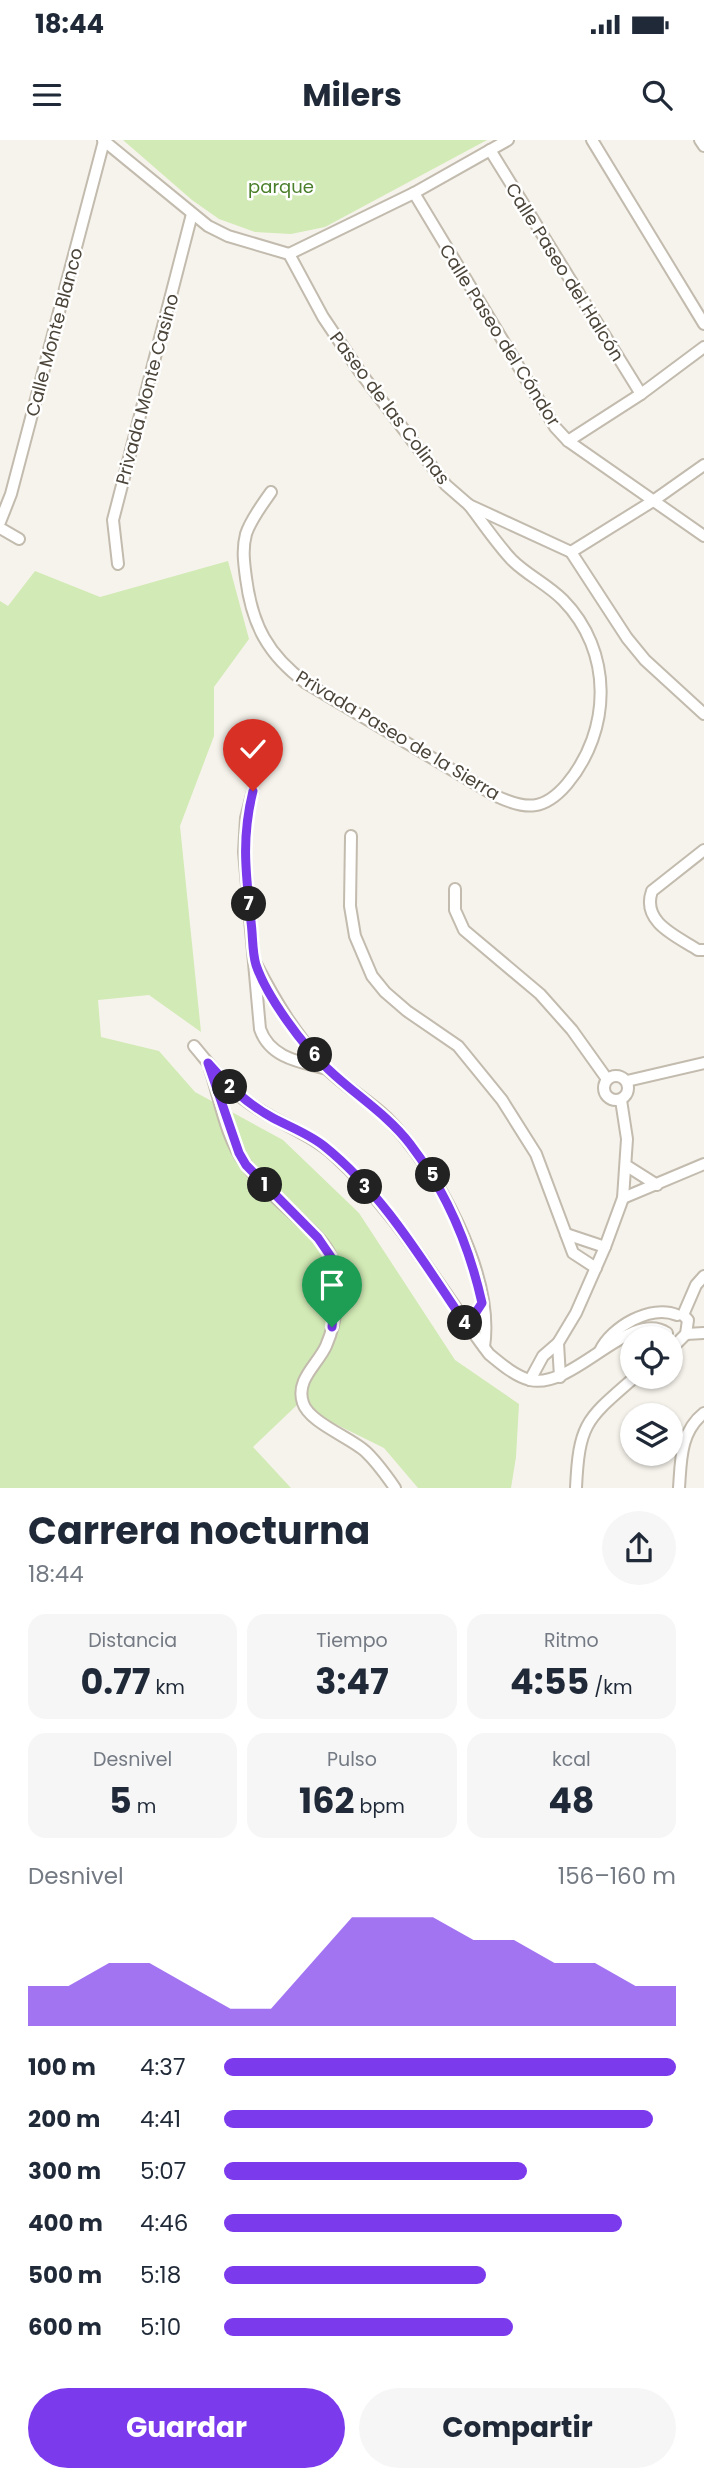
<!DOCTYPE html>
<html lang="es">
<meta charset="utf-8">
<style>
:root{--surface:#fff;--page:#f6f6f7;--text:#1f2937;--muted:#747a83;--accent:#7c3aed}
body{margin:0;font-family:Poppins,sans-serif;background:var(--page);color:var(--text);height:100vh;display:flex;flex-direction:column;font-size:26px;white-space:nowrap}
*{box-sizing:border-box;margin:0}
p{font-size:23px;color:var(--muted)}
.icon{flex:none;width:38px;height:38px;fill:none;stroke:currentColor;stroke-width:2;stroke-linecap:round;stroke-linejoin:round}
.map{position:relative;height:1348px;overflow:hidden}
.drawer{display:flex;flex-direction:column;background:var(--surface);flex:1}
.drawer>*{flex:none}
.controls{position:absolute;left:620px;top:1186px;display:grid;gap:14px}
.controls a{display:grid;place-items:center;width:63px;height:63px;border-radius:50%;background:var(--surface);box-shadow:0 2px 5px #0004;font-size:35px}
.pin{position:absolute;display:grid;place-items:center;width:60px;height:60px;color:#fff;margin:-72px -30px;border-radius:50% 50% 50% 0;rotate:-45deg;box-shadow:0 0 7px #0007}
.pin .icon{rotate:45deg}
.km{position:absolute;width:35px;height:35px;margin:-18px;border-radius:50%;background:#222;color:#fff;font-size:19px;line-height:35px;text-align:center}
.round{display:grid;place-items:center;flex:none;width:74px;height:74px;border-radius:37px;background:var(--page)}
.summary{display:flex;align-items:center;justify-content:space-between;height:119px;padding:0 28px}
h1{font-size:38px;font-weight:700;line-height:52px}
.metrics{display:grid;grid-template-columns:repeat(3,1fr);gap:10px;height:119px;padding:7px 28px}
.metrics div{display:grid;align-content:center;border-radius:18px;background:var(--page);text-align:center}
.metrics b{font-size:35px;font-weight:700}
.metrics small{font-size:19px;font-weight:400}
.metrics p{font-size:19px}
.chart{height:196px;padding:14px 28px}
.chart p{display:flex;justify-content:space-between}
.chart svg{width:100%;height:126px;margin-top:7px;fill:var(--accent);opacity:.7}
.button{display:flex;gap:14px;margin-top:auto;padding:14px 28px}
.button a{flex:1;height:80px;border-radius:42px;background:var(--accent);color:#fff;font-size:28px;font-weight:700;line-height:80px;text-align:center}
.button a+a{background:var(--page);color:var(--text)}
ul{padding:0 28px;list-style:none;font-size:23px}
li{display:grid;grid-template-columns:112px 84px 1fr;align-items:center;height:52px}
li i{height:18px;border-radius:9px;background:var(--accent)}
.status{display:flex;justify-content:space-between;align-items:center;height:49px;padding:0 35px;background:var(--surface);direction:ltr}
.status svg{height:19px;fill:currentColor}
header{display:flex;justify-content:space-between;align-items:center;height:91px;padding:0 28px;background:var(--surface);font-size:32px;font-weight:700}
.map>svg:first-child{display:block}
</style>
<div class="status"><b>18:44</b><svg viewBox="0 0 49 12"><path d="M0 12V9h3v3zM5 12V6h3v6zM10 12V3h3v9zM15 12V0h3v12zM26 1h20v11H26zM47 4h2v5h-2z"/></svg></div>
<header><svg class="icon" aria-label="menu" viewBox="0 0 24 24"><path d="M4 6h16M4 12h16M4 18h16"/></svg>Milers<svg class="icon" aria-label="search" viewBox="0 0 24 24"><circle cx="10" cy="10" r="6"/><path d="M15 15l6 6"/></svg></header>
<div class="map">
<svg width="704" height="1348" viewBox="0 0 704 1348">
<rect width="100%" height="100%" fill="#f6f3ec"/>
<g fill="#d2eab5">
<polygon points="123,0 487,0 325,87 291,94 255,92 219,79 192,60"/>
<polygon points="228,421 249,499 214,547 214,596 180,686 201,892 149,855 98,860 101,897 159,911 195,952 283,1000 359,1073 455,1220 519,1264 516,1317 511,1348 418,1348 384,1308 297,1265 253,1307 291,1348 0,1348 0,461 8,466 35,431 100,457"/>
</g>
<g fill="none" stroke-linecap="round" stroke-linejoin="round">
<g stroke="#c2bbae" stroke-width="14">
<g id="minor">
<polyline points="103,0 208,86 228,96 289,114 323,177 360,232 446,345 469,365 571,412 627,498 645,520 704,574"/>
<polyline points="592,0 704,184"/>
<polyline points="700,0 704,6"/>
<polyline points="490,10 641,254"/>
<polyline points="414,53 555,287 568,301 704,396"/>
<polyline points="289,114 414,53 508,0"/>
<polyline points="568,301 641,254 704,207"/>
<path d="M271 352C262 365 251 379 246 394 242 409 244 423 246 438 252 485 268 515 306 543L496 656C526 670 544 671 567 644 612 590 613 511 563 460 547 444 527 435 512 420 496 403 483 383 469 365"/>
<polyline points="0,382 11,354 104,1"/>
<polyline points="0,388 19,399"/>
<polyline points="571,412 653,361 704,325"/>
<polyline points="118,424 113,380 192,74"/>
<path d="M253 651 246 678 244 712 260 889C270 918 300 922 327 929"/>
<polyline points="351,696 350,766 355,796 372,836 385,852 407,871 458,906 502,960 536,1014 573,1113 596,1128"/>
<path d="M704 710 652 751C641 782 676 796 698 810H704"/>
<polyline points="455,749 455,770 464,790 540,854 572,890 607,939"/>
<path d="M256 824C277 864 294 892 324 926 342 945 367 959 386 977 436 1027 495 1135 484 1207"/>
<path d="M194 906C211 926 227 948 249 963 277 983 310 993 335 1016 397 1072 439 1148 489 1214 501 1224 515 1236 530 1240 574 1250 630 1168 667 1193"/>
<path d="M210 929C220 959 226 998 245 1023 259 1043 279 1061 297 1077 309 1089 325 1101 331 1117 342 1143 337 1181 326 1206 318 1224 295 1240 303 1263 309 1282 349 1297 365 1311 377 1322 386 1335 395 1348"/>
<circle cx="616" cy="948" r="12"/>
<polyline points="627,941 704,923"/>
<polyline points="627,1026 657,1045"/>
<polyline points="623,1058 704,1024"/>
<polyline points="566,1094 605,1107"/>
<polyline points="683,1175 696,1145 704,1136"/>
<polyline points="686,1194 704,1193"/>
<polyline points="558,1203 560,1237"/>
<polyline points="670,1210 686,1194 688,1180 683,1175"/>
<path d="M600 1211C611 1187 651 1164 677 1175"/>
<polyline points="530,1240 543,1216 558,1203 576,1173 605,1107 623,1058 627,999 621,960"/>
<path d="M576 1348C579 1282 587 1279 635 1237"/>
<path d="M679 1348C681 1320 680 1292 704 1273"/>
</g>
</g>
<use href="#minor" stroke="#fff" stroke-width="10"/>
</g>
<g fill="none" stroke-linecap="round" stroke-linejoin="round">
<g stroke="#fff" stroke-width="14">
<path id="route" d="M253 651C241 699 246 734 251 782 253 796 252 812 256 825 267 857 303 906 328 929 355 955 387 974 410 1004 446 1051 469 1105 482 1163L467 1186C425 1125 384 1054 324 1006 309 994 290 987 273 978 247 964 227 945 208 923L239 1013 246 1025 318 1098 331 1117 337 1140 332 1187"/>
</g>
<use href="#route" stroke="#7c3aed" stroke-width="9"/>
</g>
<g text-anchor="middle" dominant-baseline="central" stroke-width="5" stroke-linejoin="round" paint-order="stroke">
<g font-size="18" fill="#4a7f2a" stroke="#fff">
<text x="281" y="46">parque</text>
</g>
<g font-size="18" fill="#4b4439" stroke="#fff">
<text transform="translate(565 132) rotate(58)">Calle Paseo del Halcón</text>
<text transform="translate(54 192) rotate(-75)">Calle Monte Blanco</text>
<text transform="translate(500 195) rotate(58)">Calle Paseo del Cóndor</text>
<text transform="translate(147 249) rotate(-75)">Privada Monte Casino</text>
<text transform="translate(390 268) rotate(53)">Paseo de las Colinas</text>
<text transform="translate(398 595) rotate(31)">Privada Paseo de la Sierra</text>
</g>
</g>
</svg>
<div class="controls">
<a><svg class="icon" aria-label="locate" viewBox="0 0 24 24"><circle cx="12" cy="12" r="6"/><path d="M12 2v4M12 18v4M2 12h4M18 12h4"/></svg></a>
<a><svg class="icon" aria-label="layers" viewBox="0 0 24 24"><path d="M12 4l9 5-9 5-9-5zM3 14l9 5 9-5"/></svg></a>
</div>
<div class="pin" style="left:332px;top:1187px;background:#1e9e55"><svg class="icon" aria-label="arrive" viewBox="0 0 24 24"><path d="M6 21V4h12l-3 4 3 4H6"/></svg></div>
<div class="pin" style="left:253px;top:651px;background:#d93025"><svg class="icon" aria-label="check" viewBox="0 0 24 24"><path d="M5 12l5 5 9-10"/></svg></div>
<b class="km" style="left:265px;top:1045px">1</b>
<b class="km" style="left:230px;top:947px">2</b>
<b class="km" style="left:365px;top:1047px">3</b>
<b class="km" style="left:465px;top:1183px">4</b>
<b class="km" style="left:433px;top:1035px">5</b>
<b class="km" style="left:315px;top:915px">6</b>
<b class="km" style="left:249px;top:764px">7</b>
</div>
<section class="drawer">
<div class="summary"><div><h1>Carrera nocturna</h1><p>18:44</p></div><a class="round"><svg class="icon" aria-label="share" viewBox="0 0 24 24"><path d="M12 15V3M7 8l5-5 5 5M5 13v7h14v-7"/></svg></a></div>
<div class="metrics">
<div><p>Distancia</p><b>0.77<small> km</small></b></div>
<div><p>Tiempo</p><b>3:47</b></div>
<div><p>Ritmo</p><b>4:55<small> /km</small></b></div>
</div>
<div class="metrics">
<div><p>Desnivel</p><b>5<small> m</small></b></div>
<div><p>Pulso</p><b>162<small> bpm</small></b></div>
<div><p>kcal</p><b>48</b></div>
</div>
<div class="chart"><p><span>Desnivel</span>156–160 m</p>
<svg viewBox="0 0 160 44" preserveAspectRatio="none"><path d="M0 44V30L10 30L20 22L30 22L40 30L50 38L60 38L70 22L80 6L90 6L100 6L110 14L120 14L130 22L140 22L150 30L160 30V44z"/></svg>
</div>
<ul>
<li><b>100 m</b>4:37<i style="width:100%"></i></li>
<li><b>200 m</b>4:41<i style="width:95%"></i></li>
<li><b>300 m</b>5:07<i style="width:67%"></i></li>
<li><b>400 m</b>4:46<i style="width:88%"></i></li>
<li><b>500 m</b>5:18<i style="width:58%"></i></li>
<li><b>600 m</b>5:10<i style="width:64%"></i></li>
</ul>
<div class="button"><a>Guardar</a><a>Compartir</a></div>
</section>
